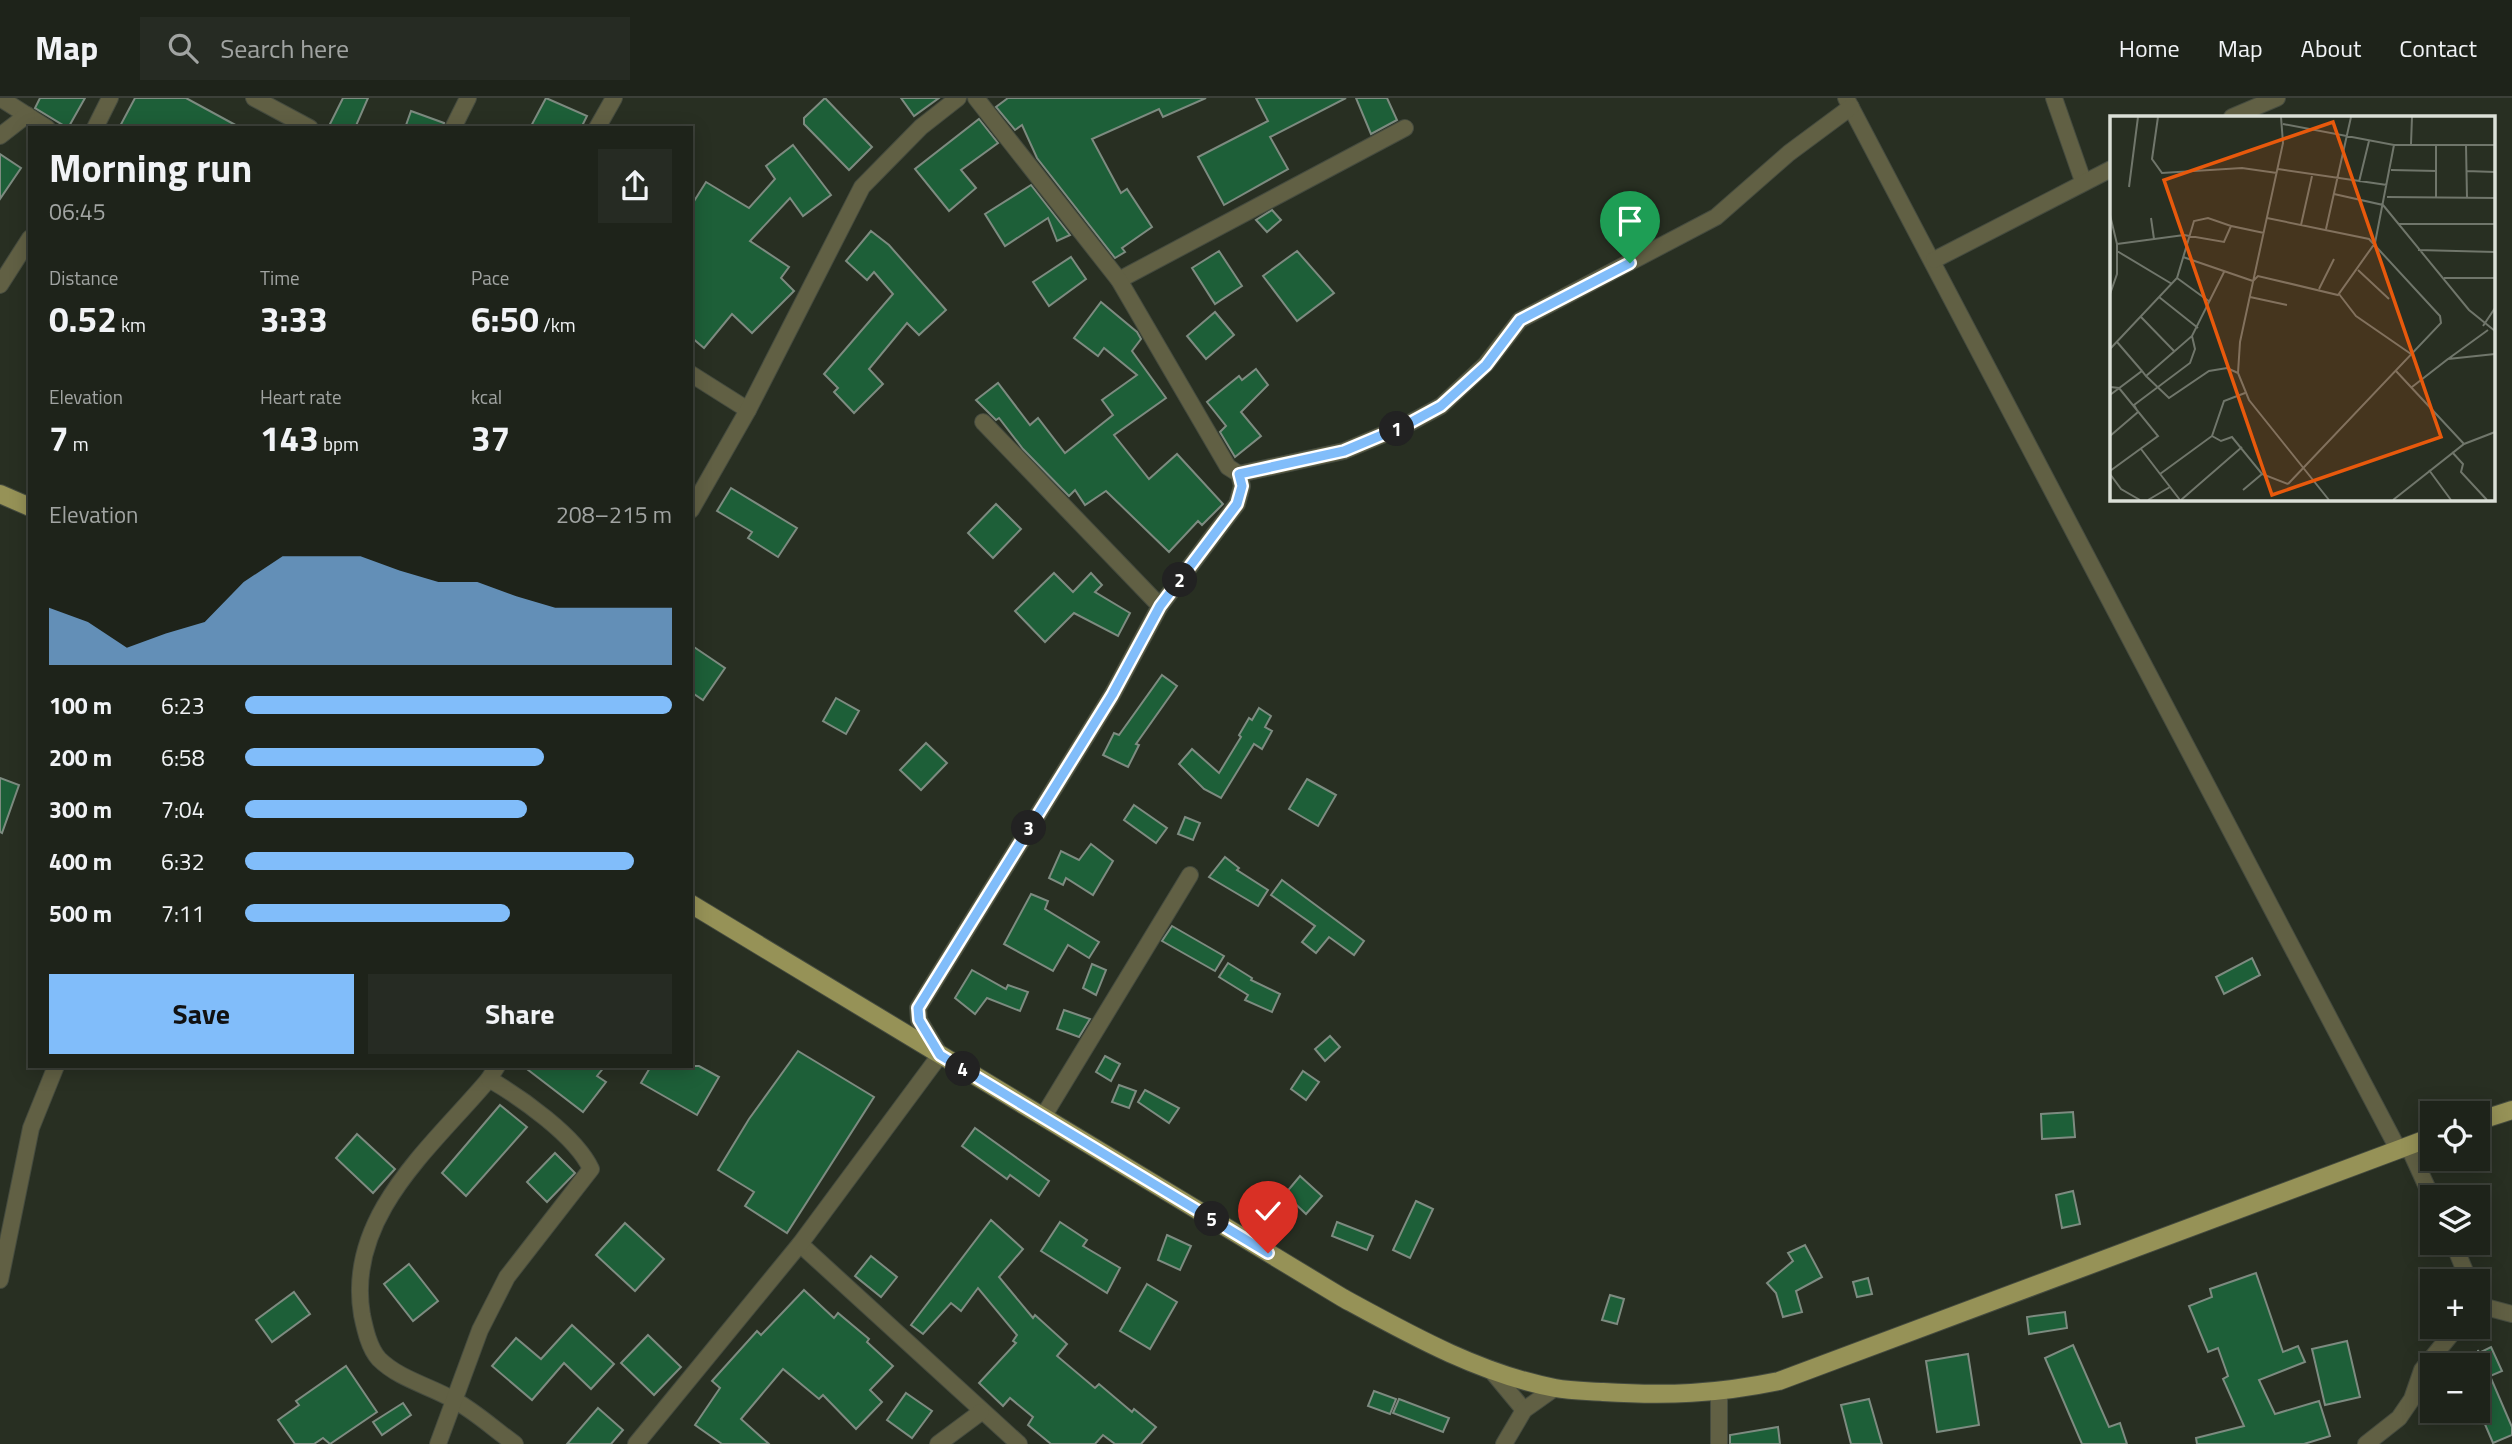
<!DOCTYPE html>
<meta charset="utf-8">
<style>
:root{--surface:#1e231a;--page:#262b23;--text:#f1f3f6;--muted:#a1a4a2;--line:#3c4039;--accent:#81bdfa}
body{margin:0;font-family:"Titillium Web",sans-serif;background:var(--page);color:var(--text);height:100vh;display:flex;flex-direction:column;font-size:26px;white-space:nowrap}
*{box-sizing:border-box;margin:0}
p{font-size:23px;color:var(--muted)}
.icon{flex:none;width:38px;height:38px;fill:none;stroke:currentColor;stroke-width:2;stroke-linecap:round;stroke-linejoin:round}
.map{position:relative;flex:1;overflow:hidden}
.details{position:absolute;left:28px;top:28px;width:665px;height:942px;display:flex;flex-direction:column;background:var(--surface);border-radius:0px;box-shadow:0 4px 18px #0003,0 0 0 2px var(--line)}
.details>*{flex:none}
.tools{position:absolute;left:2420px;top:1003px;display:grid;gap:14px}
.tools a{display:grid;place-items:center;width:70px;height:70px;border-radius:0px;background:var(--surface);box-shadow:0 4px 18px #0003,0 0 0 2px var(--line);font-size:35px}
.pin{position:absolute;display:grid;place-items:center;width:60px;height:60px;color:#fff;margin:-72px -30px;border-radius:50% 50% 50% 0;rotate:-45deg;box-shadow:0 0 7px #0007}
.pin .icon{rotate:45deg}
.km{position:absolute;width:35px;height:35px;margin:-18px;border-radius:50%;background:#222;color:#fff;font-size:19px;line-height:35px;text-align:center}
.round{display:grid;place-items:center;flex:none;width:74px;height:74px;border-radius:0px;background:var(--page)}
.head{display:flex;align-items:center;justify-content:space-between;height:119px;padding:0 21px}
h1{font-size:38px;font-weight:700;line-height:52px}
.metrics{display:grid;grid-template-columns:repeat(3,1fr);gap:10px;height:119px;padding:7px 21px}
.metrics div{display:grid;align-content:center}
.metrics b{font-size:35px;font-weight:700}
.metrics small{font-size:19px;font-weight:400}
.metrics p{font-size:19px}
.chart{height:196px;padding:14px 21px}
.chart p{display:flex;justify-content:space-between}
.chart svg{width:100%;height:126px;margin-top:7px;fill:var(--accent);opacity:.7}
.button{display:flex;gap:14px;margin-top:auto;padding:14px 21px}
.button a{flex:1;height:80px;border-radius:0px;background:var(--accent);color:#111;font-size:28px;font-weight:700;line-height:80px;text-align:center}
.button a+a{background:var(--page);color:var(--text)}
ul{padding:0 21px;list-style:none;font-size:23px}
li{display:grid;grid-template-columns:112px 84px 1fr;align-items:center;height:52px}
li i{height:18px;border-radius:9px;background:var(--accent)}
header{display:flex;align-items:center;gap:42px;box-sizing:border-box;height:98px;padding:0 35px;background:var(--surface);border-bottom:2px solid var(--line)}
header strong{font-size:33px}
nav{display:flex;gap:38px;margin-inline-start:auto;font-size:24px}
.search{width:490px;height:63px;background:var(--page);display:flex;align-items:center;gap:18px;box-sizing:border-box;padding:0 24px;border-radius:0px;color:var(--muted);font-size:26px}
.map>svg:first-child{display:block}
</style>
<header>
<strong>Map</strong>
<div class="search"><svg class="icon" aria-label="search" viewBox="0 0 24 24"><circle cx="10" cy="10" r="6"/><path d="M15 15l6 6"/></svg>Search here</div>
<nav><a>Home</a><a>Map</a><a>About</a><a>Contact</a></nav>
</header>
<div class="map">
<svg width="2512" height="1346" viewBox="0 0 2512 1346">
<rect width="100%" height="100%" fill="#282f22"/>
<g fill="#1d5f38" stroke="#7d8b80" stroke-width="2">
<polygon points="40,0 85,0 68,30 35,10"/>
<polygon points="135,0 186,0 241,30 119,30"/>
<polygon points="343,0 368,0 355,30 328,30"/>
<polygon points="546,0 587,18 581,30 530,30"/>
<polygon points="825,0 872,49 849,72 804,26 804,20"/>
<polygon points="901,0 939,0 914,18"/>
<polygon points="1008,0 1206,0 1163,19 1159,11 1092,41 1121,95 1127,91 1152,129 1122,150 1125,154 1115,160 1037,60 1022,27 1015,32 996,9"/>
<polygon points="1256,0 1346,0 1270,39 1288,71 1224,107 1198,59 1268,23"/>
<polygon points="1356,0 1387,0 1397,22 1371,36"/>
<polygon points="411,13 444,25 443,30 405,30"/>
<polygon points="979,21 998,45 961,72 976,90 949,113 915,71"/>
<polygon points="793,47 831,97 803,118 790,100 750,143 789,169 781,180 794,193 752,235 732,216 704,250 691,239 691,108 706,84 749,110 775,81 766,68"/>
<polygon points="0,56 21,70 0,101"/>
<polygon points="1031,87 1070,137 1057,143 1048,120 1005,148 985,116"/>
<polygon points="1272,112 1281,122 1267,134 1256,122"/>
<polygon points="871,133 889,147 946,212 919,237 907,225 869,271 883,286 854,315 834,294 838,290 824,276 893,196 874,174 867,182 846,163"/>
<polygon points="1219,153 1242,188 1215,206 1192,170"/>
<polygon points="1297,153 1334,195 1297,223 1263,178"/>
<polygon points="1071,159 1086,181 1049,208 1033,184"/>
<polygon points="1101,204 1137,234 1141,241 1132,253 1166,300 1114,337 1149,381 1177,356 1223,406 1202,427 1198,423 1169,454 1106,393 1085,407 1075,392 1069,398 1023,351 999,320 996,322 976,302 998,285 1030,327 1038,320 1065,355 1113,317 1102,302 1137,277 1104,250 1098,258 1074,240"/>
<polygon points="1215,214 1234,237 1206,261 1187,238"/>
<polygon points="1256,271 1268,287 1241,314 1261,338 1235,359 1220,334 1226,328 1207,304 1239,278 1242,282"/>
<polygon points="731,390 797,430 778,459 748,440 752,434 717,413"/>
<polygon points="996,406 1021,431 993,460 968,435"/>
<polygon points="1054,475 1073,494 1091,475 1102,487 1095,494 1130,515 1118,538 1074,515 1045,544 1015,513"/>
<polygon points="691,547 725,570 703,602 691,594"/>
<polygon points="1162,577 1177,588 1136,646 1139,647 1128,669 1103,657 1114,635 1119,637"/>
<polygon points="836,600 859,613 846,636 823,623"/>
<polygon points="1259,610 1271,618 1265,629 1272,633 1262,651 1254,646 1221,700 1204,691 1179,666 1192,651 1219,675 1241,639 1239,637 1249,620 1252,622"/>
<polygon points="926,645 947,665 921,692 900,672"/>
<polygon points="0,680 19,687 2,735 0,734"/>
<polygon points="1307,681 1336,697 1318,728 1289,711"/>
<polygon points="1134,707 1167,730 1156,745 1124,722"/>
<polygon points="1185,719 1200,725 1193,742 1178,736"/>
<polygon points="1091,746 1113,763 1093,797 1066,780 1063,787 1049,780 1061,753 1079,762"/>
<polygon points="1225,759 1239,770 1237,772 1268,792 1258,808 1209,779"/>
<polygon points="1282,782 1364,843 1354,857 1329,839 1316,855 1302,844 1315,828 1271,797"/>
<polygon points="1031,796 1048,803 1045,811 1099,844 1089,860 1068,847 1053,873 1004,846"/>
<polygon points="1172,828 1224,858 1215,873 1162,843"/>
<polygon points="2252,860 2260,877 2224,896 2216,879"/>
<polygon points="1228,865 1252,880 1251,882 1280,896 1272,914 1245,902 1248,897 1219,879"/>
<polygon points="1092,866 1106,872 1096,897 1083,890"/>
<polygon points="972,872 1006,891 1008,887 1028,894 1020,913 987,900 975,916 955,900"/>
<polygon points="1064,912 1090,921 1079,939 1057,931"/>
<polygon points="1330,938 1340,949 1325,963 1315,951"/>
<polygon points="798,953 874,999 787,1135 745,1108 754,1094 718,1072 749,1021"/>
<polygon points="1105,958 1120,966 1111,983 1096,974"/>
<polygon points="523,968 605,968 597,978 606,984 583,1014"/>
<polygon points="651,968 699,968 719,979 697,1017 641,985"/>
<polygon points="1303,973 1319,984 1306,1002 1291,991"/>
<polygon points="1119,987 1136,993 1129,1010 1112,1004"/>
<polygon points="1145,992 1179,1010 1169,1025 1138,1004"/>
<polygon points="500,1007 527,1029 466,1098 442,1075"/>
<polygon points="2073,1014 2075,1039 2042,1041 2041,1016"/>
<polygon points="975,1030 1049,1083 1039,1098 1010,1077 1007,1081 962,1048"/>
<polygon points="357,1036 395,1071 373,1095 336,1060"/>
<polygon points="555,1055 575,1075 547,1104 527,1084"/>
<polygon points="1300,1078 1322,1098 1306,1116 1285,1096"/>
<polygon points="2073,1093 2080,1126 2062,1130 2056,1097"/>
<polygon points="1416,1103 1433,1111 1410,1160 1393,1152"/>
<polygon points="991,1122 1023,1151 999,1179 1033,1220 1035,1217 1067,1246 1057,1258 1095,1290 1099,1286 1132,1314 1134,1311 1156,1329 1141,1346 1115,1346 1103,1337 1095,1346 1051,1346 1028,1327 1033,1319 1010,1300 1003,1308 979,1285 1016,1245 1013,1243 1017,1237 978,1190 961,1213 951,1205 923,1236 911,1227"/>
<polygon points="1060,1124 1087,1142 1083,1148 1120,1170 1107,1195 1041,1153"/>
<polygon points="1337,1124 1373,1138 1367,1152 1332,1138"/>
<polygon points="625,1125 664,1161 635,1193 596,1157"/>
<polygon points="1167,1137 1191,1148 1180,1172 1158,1162"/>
<polygon points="1805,1147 1822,1179 1796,1193 1802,1214 1783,1219 1776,1195 1767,1185 1793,1163 1788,1155"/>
<polygon points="871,1158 897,1179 881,1199 855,1178"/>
<polygon points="409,1166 438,1203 413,1223 384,1186"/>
<polygon points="2256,1175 2283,1254 2298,1248 2305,1264 2259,1282 2275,1316 2319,1303 2330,1338 2304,1346 2197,1346 2196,1340 2244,1328 2223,1281 2228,1278 2218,1250 2208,1254 2189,1208 2212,1199 2210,1191"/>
<polygon points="1868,1180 1872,1196 1857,1199 1853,1184"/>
<polygon points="1147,1186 1177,1204 1150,1251 1120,1233"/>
<polygon points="804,1192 834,1220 838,1215 869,1241 867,1244 893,1268 870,1292 882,1304 856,1331 823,1297 819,1301 783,1271 741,1321 769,1346 722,1346 695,1327 720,1290 712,1283 757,1233 761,1237"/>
<polygon points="294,1194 310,1216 272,1244 256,1222"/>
<polygon points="1610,1197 1624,1201 1617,1226 1602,1222"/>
<polygon points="2065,1214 2067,1230 2029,1236 2027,1219"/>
<polygon points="572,1227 614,1266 591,1291 564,1265 532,1302 492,1268 516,1240 541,1261"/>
<polygon points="648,1237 681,1269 654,1297 621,1265"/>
<polygon points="2347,1243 2360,1299 2325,1307 2312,1251"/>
<polygon points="2073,1247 2109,1329 2120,1325 2127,1346 2082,1346 2045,1260"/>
<polygon points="2491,1249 2502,1273 2490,1278 2512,1329 2512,1337 2493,1345 2478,1310 2478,1252 2479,1255"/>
<polygon points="1968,1256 1979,1327 1937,1334 1926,1263"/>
<polygon points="346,1268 377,1314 330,1346 323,1340 314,1346 295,1346 278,1322 299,1307 296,1303"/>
<polygon points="1374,1293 1396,1301 1390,1316 1368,1308"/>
<polygon points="906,1295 932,1313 912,1340 887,1322"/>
<polygon points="1399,1301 1449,1320 1443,1334 1393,1315"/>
<polygon points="1869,1301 1882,1346 1851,1346 1841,1307"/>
<polygon points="403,1305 411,1317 382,1337 373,1324"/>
<polygon points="598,1310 623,1332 611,1346 567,1346"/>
<polygon points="1778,1329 1780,1346 1730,1346 1730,1337"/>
</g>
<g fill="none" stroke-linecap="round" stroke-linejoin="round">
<g stroke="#454b3f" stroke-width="18">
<g id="street">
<polyline points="0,0 47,30"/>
<polyline points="254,0 310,30"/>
<polyline points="1846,0 2398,1051 2410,1052 2432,1100"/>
<polyline points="2054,0 2083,83"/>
<polyline points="2232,19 2277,0"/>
<polyline points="95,30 110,0"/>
<polyline points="453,30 468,0"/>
<polyline points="597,30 614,0"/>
<polyline points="0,38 27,17"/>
<polyline points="1934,162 2111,71"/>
<polyline points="1119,182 1405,30"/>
<polyline points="0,187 30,140"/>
<polyline points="691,276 748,312"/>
<polyline points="983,324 1160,508"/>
<polyline points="1239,376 1344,353 1406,327 1441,308 1486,266 1520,222 1716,119 1789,55 1851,9"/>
<polyline points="691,412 748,312 862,89 921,29 958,0"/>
<path d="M489 981C433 1048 345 1118 362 1217 365 1231 369 1250 379 1261 399 1281 430 1288 454 1302 476 1314 495 1332 515 1346"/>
<polyline points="1043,1019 1190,777"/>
<polyline points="2453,1144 2469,1183"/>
<polyline points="800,1146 1019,1346"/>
<polyline points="0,1182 31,1030 56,968"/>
<polyline points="2478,1207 2512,1216"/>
<polyline points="1490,1271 1524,1312"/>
<path d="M438 1346 480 1232 507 1179 591 1071C576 1038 520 999 489 981L497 968"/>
<polyline points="636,1346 800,1146 940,957 919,922 918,910 1112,597 1160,508 1237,406 1242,388 1239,376 1228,369 1119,182 976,0"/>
<polyline points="938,1346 981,1314"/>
<polyline points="1504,1346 1524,1312 1555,1290"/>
<polyline points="1719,1346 1719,1295"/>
<polyline points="2366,1346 2399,1320 2412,1301 2422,1272 2458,1228"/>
</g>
</g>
<g stroke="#454b3f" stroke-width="20">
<g id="primary">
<polyline points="0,396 30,409"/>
<path d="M691 806 1343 1200C1409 1236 1480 1276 1555 1290 1570 1293 1587 1293 1603 1294 1667 1298 1716 1296 1779 1283L2432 1039"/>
<polyline points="2478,1023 2512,1012"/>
</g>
</g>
<use href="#street" stroke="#616044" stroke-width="16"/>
<use href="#primary" stroke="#969257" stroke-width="18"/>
</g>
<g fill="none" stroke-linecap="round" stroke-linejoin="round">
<g stroke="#fff" stroke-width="14">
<polyline id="route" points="1268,1155 940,957 919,922 918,910 1112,597 1160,508 1237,406 1242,388 1239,376 1344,353 1406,327 1441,308 1486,267 1520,222 1630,165"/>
</g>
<use href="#route" stroke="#81bdfa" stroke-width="9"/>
</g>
<g transform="translate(2110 18)">
<rect width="385" height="385" fill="#282f22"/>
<path fill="none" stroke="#70766b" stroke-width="2" d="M48 1 42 43 52 57 132 52 167 57M171 1 173 27 130 226 128 257 139 284 219 384M173 8 284 29H385M301 28 302 1M356 29 357 82M168 53 277 69M281 54 327 55M356 55 385 56M249 66 259 25M19 71 28 1M224 78 273 89 359 194 385 215M277 81 385 82M326 81V29M0 99 7 128V158L0 178M41 102 44 123M157 102 259 123 330 200 331 207 178 368M288 108H385M191 109 202 60M216 113 241 1M7 128 74 119 114 126 121 110 154 117M308 134 385 136M7 135 62 168M73 141 143 165 148 160 228 179 265 127 284 29M248 154 279 183M67 162 100 186M334 162H385M209 173 224 143M229 178 246 200 301 238M49 181 88 212M140 181 177 189M31 201 65 236M373 210 385 192M7 226 32 255M0 233 67 162 84 105 98 102 121 110M338 243 378 214M286 255 354 328M36 260 59 282 99 255 117 252 128 257M0 271 9 272 48 320 0 355M302 271 338 243 385 238M0 279 32 255 36 260 82 220 114 156M0 320 28 296 24 289 80 247 85 233 82 220M102 320 111 325 122 321 152 358 178 368M31 333 70 384M342 336 353 348 351 356 377 384M319 354 341 384M0 358 11 373 30 384M50 358 102 320 114 285 135 277M133 374 152 358M38 384 60 371M71 384 132 331M283 384 354 328 385 316"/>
<path fill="#e8590c" fill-opacity="0.15" stroke="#e8590c" stroke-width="3.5" d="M223 6 331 321 162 379 54 64Z"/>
<rect width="385" height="385" fill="none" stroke="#dbe0d8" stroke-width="3.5"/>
</g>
</svg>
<div class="tools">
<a><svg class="icon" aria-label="locate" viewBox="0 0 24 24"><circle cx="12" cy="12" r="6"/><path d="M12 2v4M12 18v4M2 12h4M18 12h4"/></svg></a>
<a><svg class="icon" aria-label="layers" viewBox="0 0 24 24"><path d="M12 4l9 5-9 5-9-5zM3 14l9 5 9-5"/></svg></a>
<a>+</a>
<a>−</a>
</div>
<div class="pin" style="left:1630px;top:165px;background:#1e9e55"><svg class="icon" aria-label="arrive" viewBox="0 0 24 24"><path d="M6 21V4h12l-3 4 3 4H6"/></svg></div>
<div class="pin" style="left:1268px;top:1155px;background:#d93025"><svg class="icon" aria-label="check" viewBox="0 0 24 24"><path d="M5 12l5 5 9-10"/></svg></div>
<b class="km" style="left:1397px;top:331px">1</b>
<b class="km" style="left:1180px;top:482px">2</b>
<b class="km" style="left:1029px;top:730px">3</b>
<b class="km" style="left:963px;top:971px">4</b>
<b class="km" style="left:1212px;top:1121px">5</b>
<section class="details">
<div class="head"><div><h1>Morning run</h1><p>06:45</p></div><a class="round"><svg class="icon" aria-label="share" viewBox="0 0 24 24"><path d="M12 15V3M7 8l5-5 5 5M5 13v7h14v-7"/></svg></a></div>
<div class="metrics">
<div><p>Distance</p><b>0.52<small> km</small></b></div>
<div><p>Time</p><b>3:33</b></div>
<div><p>Pace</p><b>6:50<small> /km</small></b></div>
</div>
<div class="metrics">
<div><p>Elevation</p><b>7<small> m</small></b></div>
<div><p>Heart rate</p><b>143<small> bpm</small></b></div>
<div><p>kcal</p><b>37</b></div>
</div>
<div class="chart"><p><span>Elevation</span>208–215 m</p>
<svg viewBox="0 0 160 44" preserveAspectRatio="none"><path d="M0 44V24L10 29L20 38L30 33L40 29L50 15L60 6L70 6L80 6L90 11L100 15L110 15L120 20L130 24L140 24L150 24L160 24V44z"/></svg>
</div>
<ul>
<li><b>100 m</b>6:23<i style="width:100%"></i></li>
<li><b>200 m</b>6:58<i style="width:70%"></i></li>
<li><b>300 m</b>7:04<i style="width:66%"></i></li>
<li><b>400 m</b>6:32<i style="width:91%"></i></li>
<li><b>500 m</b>7:11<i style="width:62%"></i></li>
</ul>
<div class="button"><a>Save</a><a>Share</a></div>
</section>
</div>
